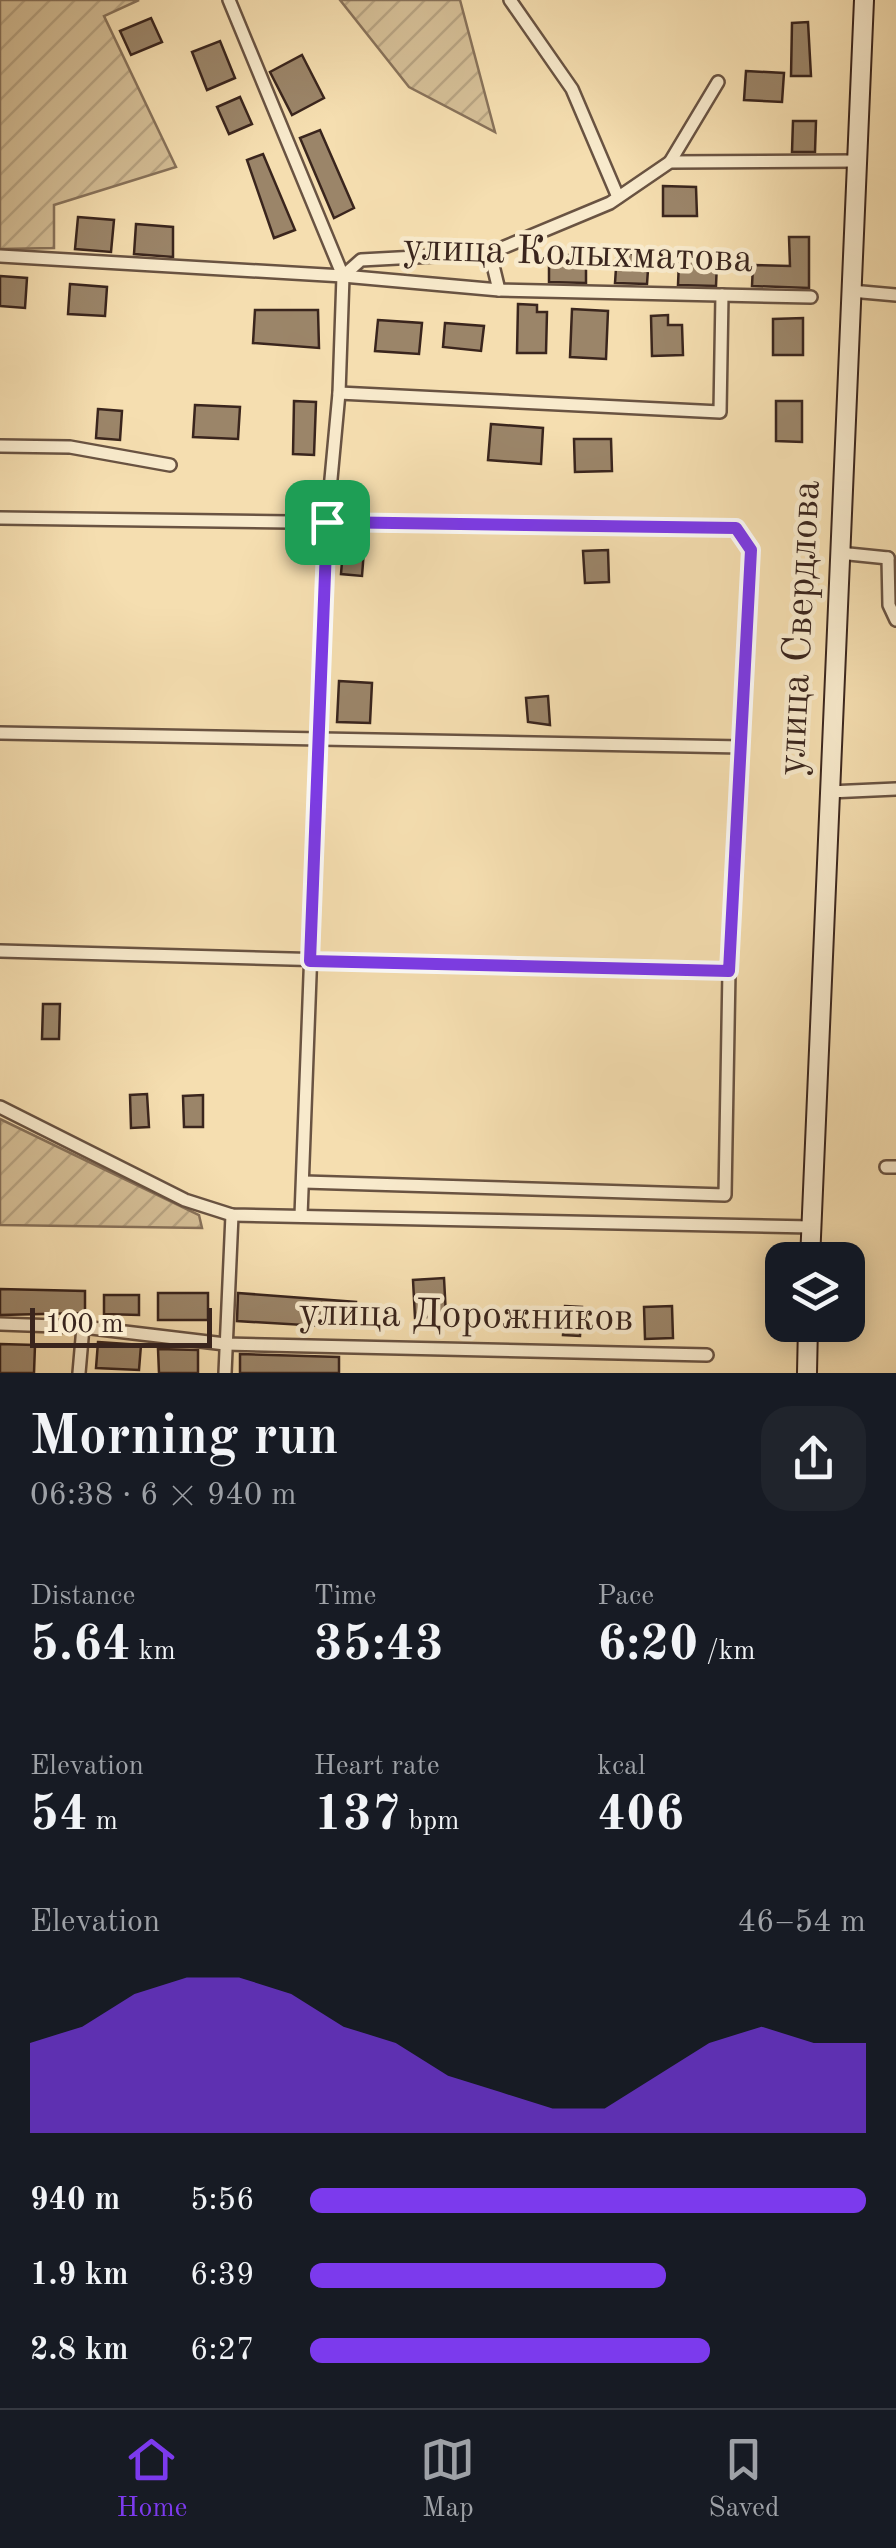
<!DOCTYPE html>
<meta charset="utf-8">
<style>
:root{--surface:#171b24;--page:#20242c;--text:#f1f3f6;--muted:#9ea1a6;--line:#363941;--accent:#7c3aed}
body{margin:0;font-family:"Old Standard TT",serif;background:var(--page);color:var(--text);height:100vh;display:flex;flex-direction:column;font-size:38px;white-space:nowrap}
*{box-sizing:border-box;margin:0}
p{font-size:32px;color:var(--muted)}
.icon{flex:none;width:55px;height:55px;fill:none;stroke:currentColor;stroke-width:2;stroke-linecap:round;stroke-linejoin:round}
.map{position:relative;height:1373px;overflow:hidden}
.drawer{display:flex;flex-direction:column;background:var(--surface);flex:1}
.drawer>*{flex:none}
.fabs{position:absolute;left:765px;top:1242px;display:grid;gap:20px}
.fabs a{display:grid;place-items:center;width:100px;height:100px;border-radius:20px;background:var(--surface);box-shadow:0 5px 25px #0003;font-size:50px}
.scale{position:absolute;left:30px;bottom:25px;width:182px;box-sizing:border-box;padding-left:10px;border:5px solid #3a251d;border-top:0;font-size:28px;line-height:35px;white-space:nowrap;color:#3a251d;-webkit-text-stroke:8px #f8eacc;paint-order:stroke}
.pin{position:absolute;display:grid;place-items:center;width:85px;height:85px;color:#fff;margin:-42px;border-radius:20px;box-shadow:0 5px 15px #0006}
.round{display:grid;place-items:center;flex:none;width:105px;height:105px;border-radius:30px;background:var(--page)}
.headline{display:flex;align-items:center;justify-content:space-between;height:170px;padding:0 30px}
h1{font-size:55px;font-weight:700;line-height:75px}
.figures{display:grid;grid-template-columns:repeat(3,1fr);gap:15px;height:170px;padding:10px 30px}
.figures div{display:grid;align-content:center}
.figures b{font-size:50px;font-weight:700}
.figures small{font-size:28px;font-weight:400}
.figures p{font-size:28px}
.chart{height:280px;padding:20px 30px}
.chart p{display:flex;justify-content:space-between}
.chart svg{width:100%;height:180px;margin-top:10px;fill:var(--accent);opacity:.7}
ul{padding:0 30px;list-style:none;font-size:32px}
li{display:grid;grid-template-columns:160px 120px 1fr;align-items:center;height:75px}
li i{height:25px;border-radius:12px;background:var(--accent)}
.dock{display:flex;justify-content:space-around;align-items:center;height:140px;border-top:2px solid var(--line);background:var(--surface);font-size:28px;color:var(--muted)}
.dock a{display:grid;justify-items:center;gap:5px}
.dock .current{color:var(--accent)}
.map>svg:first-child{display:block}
</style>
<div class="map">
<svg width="896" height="1373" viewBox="0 0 896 1373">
<defs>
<pattern id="garden-furrows" width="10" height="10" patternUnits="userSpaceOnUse" patternTransform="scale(2.5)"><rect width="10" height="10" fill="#d5bf97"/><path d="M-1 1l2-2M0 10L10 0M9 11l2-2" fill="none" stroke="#b8a482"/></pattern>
</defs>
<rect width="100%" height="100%" fill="#f5deb0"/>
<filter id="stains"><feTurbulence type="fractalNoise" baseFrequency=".002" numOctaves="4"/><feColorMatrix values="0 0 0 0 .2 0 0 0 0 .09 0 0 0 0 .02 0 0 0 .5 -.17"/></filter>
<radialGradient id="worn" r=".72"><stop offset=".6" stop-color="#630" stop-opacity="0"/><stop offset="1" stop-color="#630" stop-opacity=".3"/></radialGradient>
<g fill="url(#garden-furrows)" stroke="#88725a" stroke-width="2.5">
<polygon points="0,0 139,0 104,16 176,167 54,205 54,248 0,249"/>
<polygon points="340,0 460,0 495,132 409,87"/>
<polygon points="0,1119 199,1215 202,1228 0,1225"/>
</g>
<g fill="#9b8569" stroke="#3a251d" stroke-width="2.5">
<polygon points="151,18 162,42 131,55 120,31"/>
<polygon points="808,22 811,76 791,76 792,23"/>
<polygon points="220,41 235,78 207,90 192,52"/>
<polygon points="302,55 324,98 292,115 270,72"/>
<polygon points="746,71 784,73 782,102 744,100"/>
<polygon points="240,97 252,124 229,134 217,107"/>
<polygon points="793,121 816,121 815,152 792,152"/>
<polygon points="320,130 354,208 334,218 300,138"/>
<polygon points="263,154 295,230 274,238 247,160"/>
<polygon points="663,186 696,187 697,216 663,216"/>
<polygon points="78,217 114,220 111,252 75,249"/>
<polygon points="136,224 173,227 173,257 134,254"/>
<polygon points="789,237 809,237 809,288 752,286 753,265 790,266"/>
<polygon points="617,253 649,255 647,284 615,283"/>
<polygon points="549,255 586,255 586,283 549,282"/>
<polygon points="679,260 717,262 716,286 678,285"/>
<polygon points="0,276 27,278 25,308 0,306"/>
<polygon points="70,284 107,287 105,316 68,314"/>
<polygon points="518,304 537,305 537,312 547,312 546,353 517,353"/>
<polygon points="572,309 608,311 606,359 570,357"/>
<polygon points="255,310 318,310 319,348 253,343"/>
<polygon points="668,315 668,325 682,325 683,355 652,356 651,316"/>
<polygon points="803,318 803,355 773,355 773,319"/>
<polygon points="378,320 422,323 419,354 375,351"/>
<polygon points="445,323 484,326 481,351 443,347"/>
<polygon points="294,401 316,402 314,455 293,454"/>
<polygon points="776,401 802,401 802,442 776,441"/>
<polygon points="195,405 240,407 238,439 193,437"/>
<polygon points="98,409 122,411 120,440 96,438"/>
<polygon points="491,424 543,428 541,464 488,460"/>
<polygon points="574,439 611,439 612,471 575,472"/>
<polygon points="343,549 364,550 362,576 341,574"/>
<polygon points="608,550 609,582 585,583 583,551"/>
<polygon points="339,681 372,683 370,723 337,722"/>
<polygon points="548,696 550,725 528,722 526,698"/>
<polygon points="43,1004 60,1004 59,1039 42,1039"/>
<polygon points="147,1094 149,1127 131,1128 130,1095"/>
<polygon points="203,1095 203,1127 184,1127 183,1096"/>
<polygon points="444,1278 446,1316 415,1318 413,1280"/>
<polygon points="0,1289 85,1291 85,1313 0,1315"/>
<rect x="158" y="1293" width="50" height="27"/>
<polygon points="238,1293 356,1302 354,1328 237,1321"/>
<polygon points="104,1295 139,1295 139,1315 104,1314"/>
<polygon points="565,1306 582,1307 580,1336 563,1335"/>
<polygon points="672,1306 673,1338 645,1339 644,1307"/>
<polygon points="98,1342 141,1345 139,1370 96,1368"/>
<polygon points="0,1344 35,1345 34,1373 0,1373"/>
<polygon points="158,1349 198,1350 198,1373 159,1373"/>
<polygon points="240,1354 339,1357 339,1373 240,1373"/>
</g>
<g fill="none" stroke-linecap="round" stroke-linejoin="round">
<g stroke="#695342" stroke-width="16">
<g id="minor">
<polyline points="229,0 343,276 339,393 327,522 301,1216"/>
<polyline points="510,0 572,89 618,197"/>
<polyline points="670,162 718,82"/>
<polyline points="490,253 499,290"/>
<polyline points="0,256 343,276 361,260 490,253 610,203 670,162 857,161"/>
<polyline points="343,276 499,290 811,297"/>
<polyline points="851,291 896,295"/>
<polyline points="339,393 720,412 722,295"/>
<polyline points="0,446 70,447 170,465"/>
<polyline points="0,518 735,528 751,550 729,971 725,1195 304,1182"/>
<polyline points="839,553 888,558"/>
<polyline points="888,558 889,605 896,620"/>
<polyline points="0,733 742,747"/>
<polyline points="829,792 896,789"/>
<polyline points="0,951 729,971"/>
<polyline points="0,1107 185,1200 232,1215 811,1227"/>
<polyline points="886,1167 896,1167"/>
<polyline points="0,1324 83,1327 225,1344 707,1355"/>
<polyline points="79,1373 83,1327"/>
<polyline points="225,1373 232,1215"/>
</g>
</g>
<g stroke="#3a251d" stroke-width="22">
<g id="secondary">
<polyline points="810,1260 864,0"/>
<polyline points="807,1373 808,1325"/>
</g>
</g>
<use href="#minor" stroke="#f8eacc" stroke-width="11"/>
<use href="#secondary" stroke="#f8eacc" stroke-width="18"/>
</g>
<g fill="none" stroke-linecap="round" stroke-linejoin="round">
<g stroke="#fff" stroke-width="20">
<polygon id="route" points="327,522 736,528 751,550 729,971 310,961"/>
</g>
<use href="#route" stroke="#7c3aed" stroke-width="12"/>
</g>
<g text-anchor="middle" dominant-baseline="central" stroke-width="9" stroke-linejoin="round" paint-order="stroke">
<g font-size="40" fill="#3a251d" stroke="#f8eacc">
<text transform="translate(578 255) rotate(2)">улица Колыхматова</text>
<text transform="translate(801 628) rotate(-87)">улица Свердлова</text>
<text transform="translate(466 1317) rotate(1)">улица Дорожников</text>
</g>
</g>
<rect width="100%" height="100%" filter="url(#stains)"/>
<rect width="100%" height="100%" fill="url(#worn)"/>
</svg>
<div class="fabs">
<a><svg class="icon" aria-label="layers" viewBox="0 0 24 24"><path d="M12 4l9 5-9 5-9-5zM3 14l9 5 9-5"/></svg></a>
</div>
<div class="scale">100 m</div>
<div class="pin" style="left:327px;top:522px;background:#1e9e55"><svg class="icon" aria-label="arrive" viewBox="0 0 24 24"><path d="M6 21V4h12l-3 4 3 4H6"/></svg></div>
</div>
<section class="drawer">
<div class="headline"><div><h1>Morning run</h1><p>06:38 · 6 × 940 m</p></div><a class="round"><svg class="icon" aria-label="share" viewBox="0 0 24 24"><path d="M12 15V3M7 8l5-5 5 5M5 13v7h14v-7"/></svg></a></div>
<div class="figures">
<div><p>Distance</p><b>5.64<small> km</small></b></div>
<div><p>Time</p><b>35:43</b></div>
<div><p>Pace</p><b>6:20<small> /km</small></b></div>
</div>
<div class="figures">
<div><p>Elevation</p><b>54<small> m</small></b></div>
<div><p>Heart rate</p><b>137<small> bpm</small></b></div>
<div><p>kcal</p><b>406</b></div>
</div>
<div class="chart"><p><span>Elevation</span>46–54 m</p>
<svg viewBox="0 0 160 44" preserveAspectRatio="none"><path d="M0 44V22L10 18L20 10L30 6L40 6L50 10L60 18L70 22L80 30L90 34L100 38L110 38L120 30L130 22L140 18L150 22L160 22V44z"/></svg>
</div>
<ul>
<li><b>940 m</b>5:56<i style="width:100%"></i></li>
<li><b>1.9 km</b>6:39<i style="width:64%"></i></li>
<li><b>2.8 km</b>6:27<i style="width:72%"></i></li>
</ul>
</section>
<nav class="dock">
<a class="current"><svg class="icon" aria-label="home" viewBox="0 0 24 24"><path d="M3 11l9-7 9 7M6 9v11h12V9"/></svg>Home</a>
<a><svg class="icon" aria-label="map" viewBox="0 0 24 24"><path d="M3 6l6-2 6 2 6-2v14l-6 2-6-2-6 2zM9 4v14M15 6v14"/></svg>Map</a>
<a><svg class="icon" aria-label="saved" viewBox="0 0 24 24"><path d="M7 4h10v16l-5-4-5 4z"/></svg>Saved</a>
</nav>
